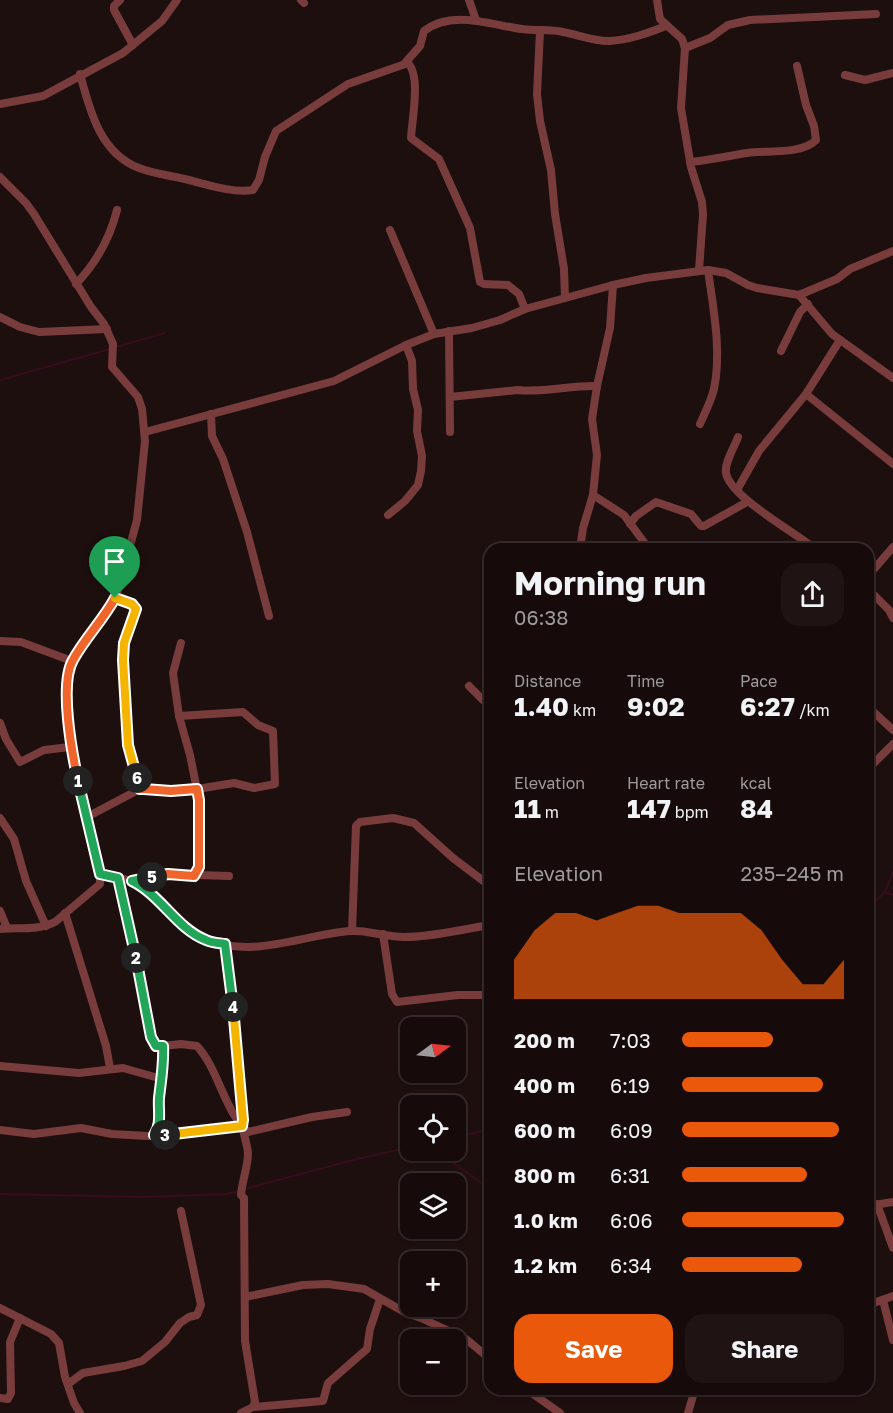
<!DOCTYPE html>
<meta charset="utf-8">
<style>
:root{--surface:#160b0a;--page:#1f1413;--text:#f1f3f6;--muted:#9e9b9c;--line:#352b2b;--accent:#ea580c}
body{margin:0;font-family:"Golos Text",sans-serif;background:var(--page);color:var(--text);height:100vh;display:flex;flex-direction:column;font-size:22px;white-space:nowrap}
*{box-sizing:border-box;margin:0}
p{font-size:20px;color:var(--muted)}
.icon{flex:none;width:33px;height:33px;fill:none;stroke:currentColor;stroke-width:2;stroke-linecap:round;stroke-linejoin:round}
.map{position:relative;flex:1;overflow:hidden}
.sheet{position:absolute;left:484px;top:543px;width:390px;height:852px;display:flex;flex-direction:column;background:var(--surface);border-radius:18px;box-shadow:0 2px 4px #0004,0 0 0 2px var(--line)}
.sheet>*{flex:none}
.needle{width:39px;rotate:75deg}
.controls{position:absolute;left:400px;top:1017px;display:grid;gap:12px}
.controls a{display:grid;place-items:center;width:66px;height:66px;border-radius:12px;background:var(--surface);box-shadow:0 2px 4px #0004,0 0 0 2px var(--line);font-size:30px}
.pin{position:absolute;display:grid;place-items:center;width:51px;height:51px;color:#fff;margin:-62px -26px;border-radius:50% 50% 50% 0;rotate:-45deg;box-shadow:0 0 6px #0007}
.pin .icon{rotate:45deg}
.km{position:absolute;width:30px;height:30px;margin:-15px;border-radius:50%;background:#222;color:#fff;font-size:16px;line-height:30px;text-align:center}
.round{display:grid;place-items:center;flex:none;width:63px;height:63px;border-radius:18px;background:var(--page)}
.head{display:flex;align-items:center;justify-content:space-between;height:102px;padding:0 30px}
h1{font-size:33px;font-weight:700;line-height:45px}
.stats{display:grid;grid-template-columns:repeat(3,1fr);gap:9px;height:102px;padding:6px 30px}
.stats div{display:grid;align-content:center}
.stats b{font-size:26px;font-weight:700}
.stats small{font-size:16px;font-weight:400}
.stats p{font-size:16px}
.chart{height:168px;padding:12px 30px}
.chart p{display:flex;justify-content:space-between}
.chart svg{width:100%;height:108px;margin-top:6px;fill:var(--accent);opacity:.7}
.primary-button{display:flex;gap:12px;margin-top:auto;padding:12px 30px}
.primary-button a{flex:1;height:69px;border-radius:18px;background:var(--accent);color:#fff;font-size:24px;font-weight:700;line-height:69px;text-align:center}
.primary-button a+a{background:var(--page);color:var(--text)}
ul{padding:0 30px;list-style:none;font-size:20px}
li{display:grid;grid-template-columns:96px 72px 1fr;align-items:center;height:45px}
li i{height:15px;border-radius:8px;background:var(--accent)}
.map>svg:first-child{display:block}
</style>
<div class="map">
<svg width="893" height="1413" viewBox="0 0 893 1413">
<rect width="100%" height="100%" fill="#1d0f0d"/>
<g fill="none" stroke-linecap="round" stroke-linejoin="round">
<g stroke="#370d1e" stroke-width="2">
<polyline points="116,347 165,333"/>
<polyline points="0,380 110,349"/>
<polyline points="885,892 893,895"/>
<polyline points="868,908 885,892 893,872"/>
<polyline points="456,1137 490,1129"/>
<polyline points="435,1150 490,1189"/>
<polyline points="245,1189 353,1160 411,1147"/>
<polyline points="0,1194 142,1197 227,1194 240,1191"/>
</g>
<g stroke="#783c3d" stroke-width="8">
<polyline points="120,0 114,6 114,10 133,45"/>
<polyline points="301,0 304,3"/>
<polyline points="469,0 476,20"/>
<polyline points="657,0 660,19 682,39 685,48 681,108 691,167 702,202 703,215 699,270"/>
<polyline points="540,31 537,94 540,121 551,170 555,214 564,269 565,298"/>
<polyline points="685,48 710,38 728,25 750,20 876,14"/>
<path d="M405 63 420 46 424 31C452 9 491 25 522 29 536 31 550 29 563 32 579 35 592 41 609 41 629 40 648 33 666 26"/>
<path d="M80 74C90 111 100 153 139 168 155 174 173 176 189 180 209 185 232 193 253 190L259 180 265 157 276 131 348 84 408 63C421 76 412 119 411 138L439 159 470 228 480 282 484 284 508 285 519 294 525 309"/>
<polyline points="845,75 865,80 893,73"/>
<polyline points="0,104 43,96 123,53 162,21 177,0"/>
<path d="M690 162C709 160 728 156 747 153 765 150 802 155 816 140L814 126 806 105 797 66"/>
<path d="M0 177 26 203 34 214 91 307 104 324 113 344 112 367 138 397 142 409 145 441 137 520 117 594 110 607 72 661 66 693 70 747 85 818 100 869V884L55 922C37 931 19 927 0 929"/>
<polyline points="390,230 434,334"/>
<path d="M76 284C96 263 110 238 117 210"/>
<polyline points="799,295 832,334 893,378"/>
<polyline points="0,317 20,327 39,332 107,329"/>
<polyline points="449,331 450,432"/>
<polyline points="781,351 800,312 808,304"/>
<polyline points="806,394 893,464"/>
<path d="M450 397 518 390C544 393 571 385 597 386"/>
<polyline points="211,414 212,436 223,459 247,532 269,616"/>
<path d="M700 424C705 413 711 401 714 389 722 350 713 308 708 270"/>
<polyline points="145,432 334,381 406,345 434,334 472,328 500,320 525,309 613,285 646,278 708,270 726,273 748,285 757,288 799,295 837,279 850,269 893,251"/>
<path d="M738 437C735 446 724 463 726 473 730 497 795 532 815 549"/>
<polyline points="737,490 759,451 806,394 840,340"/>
<polyline points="593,495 624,515 649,549"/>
<polyline points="388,515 405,501 418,485 421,471 422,456 417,431 418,410 413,389 412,361 406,345"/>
<polyline points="630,524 636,516 656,502 691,514 701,526 704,526 747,502"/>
<polyline points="580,549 583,528 593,495 597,455 592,419 597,386 610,328 613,285"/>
<polyline points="868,576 893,547"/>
<polyline points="868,589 889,610 893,618"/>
<polyline points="115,598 132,604 136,609 124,643 123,660 128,745 140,789"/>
<polyline points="0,641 21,642 72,661"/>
<polyline points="181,643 173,673 179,716 190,755 199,800 199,867 194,876"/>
<polyline points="469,686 490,707"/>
<polyline points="868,707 893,730"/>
<polyline points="0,723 6,739 20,762 44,750 70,747"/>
<polyline points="868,769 893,744"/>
<polyline points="0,818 14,839 26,881 46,926"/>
<polyline points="85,818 140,789 171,791 197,789 234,783 254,788 275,784 273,731 258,725 243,712 179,716"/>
<path d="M100 874 132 881 140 885 198 936C245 960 293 938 341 932 363 928 383 937 404 937 433 937 463 929 490 925"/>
<path d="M118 877 151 1037 156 1046H163C164 1064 161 1080 159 1098 158 1110 162 1124 155 1135"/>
<polyline points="132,881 168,874 229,876"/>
<polyline points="0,911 7,928"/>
<polyline points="65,913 106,1046 110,1068"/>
<polyline points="352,931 356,826 360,822 393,818 414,823 453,858 490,886"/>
<polyline points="383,934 392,994 397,1002 458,995 490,995"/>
<path d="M225 944 227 974 236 1024 243 1120C241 1130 247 1141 248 1153 248 1167 242 1181 241 1195L244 1198 245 1341 255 1402 253 1407 241 1413"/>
<path d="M163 1046 181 1044 197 1046C219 1070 224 1111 248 1132L312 1117 347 1112"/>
<polyline points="0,1066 79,1073 123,1068 162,1079"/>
<polyline points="486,1076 490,1073"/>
<polyline points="0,1130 34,1134 81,1128 112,1134 148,1136 173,1135 242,1126"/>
<polyline points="877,1204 893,1248"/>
<polyline points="868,1206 893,1202"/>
<polyline points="245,1297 303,1285 328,1284 364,1289 406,1313 421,1318 466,1339 490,1359"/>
<polyline points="883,1300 893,1340"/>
<polyline points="868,1305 893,1296"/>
<polyline points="0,1308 51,1334 59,1343 65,1377 74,1403 80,1413"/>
<polyline points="68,1384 83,1373 124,1366 142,1361 165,1342 180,1323 189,1317 197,1315 201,1305 181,1211"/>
<polyline points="526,1389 560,1413"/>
<polyline points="0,1398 8,1399 11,1393 10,1342 20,1318"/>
<polyline points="253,1407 323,1401 328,1383 367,1349 370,1329 380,1299"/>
<polyline points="688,1413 695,1389"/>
</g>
</g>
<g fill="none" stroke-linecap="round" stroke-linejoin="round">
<g stroke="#fff" stroke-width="12">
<path id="split-1" d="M78 781C72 753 59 684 73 660 85 638 103 620 115 598"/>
</g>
<g stroke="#fff" stroke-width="12">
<polyline id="split-2" points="78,781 100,874 118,878 136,958"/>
</g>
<g stroke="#fff" stroke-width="12">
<path id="split-3" d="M136 958 151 1037 156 1046H163C164 1064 161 1080 159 1098 158 1110 162 1124 154 1135H165"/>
</g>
<g stroke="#fff" stroke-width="12">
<polyline id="split-4" points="165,1135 242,1126 243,1120 233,1007"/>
</g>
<g stroke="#fff" stroke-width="12">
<path id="split-5" d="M152 877 132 881C161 895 177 929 206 940 212 943 219 943 225 944L233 1007"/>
</g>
<g stroke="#fff" stroke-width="12">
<polyline id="split-6" points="137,778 140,789 144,789 171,791 197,789 199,800 199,867 194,876 168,874 152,877"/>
</g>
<g stroke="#fff" stroke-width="12">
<polyline id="split-7" points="115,598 132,604 136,609 124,643 123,660 128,745 137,778"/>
</g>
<use href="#split-1" stroke="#f0652b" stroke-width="8"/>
<use href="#split-2" stroke="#22a559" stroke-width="8"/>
<use href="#split-3" stroke="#22a559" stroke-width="8"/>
<use href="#split-4" stroke="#f5b400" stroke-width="8"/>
<use href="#split-5" stroke="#22a559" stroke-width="8"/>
<use href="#split-6" stroke="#f0652b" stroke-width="8"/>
<use href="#split-7" stroke="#f5b400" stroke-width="8"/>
</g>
</svg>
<div class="controls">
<a><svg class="needle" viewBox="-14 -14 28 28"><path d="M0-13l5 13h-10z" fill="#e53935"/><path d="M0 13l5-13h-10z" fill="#9e9b9c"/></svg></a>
<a><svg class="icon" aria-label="locate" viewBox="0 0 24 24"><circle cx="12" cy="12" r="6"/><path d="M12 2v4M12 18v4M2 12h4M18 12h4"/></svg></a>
<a><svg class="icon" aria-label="layers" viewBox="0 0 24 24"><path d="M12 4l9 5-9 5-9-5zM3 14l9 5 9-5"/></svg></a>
<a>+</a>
<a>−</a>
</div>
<div class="pin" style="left:115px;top:598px;background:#1e9e55"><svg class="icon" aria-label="arrive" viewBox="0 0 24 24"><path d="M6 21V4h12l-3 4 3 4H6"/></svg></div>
<b class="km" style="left:78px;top:781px">1</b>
<b class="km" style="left:136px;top:958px">2</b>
<b class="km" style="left:165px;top:1135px">3</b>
<b class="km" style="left:233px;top:1007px">4</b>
<b class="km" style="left:152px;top:877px">5</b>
<b class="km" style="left:137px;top:778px">6</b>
<section class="sheet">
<div class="head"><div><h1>Morning run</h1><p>06:38</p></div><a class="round"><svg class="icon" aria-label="share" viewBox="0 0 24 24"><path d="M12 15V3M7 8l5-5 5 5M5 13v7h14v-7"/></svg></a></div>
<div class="stats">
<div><p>Distance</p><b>1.40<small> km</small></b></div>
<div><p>Time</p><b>9:02</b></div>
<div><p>Pace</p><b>6:27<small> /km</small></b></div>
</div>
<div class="stats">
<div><p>Elevation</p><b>11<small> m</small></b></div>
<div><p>Heart rate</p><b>147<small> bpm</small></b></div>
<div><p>kcal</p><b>84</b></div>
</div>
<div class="chart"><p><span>Elevation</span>235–245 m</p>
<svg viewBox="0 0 160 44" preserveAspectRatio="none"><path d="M0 44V28L10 16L20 9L30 9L40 12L50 9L60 6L70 6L80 9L90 9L100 9L110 9L120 16L130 28L140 38L150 38L160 28V44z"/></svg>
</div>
<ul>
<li><b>200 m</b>7:03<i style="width:56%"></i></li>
<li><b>400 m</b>6:19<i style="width:87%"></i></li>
<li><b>600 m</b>6:09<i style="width:97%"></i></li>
<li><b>800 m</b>6:31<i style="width:77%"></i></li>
<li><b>1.0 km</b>6:06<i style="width:100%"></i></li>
<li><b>1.2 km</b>6:34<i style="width:74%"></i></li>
</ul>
<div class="primary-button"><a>Save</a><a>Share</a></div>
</section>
</div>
